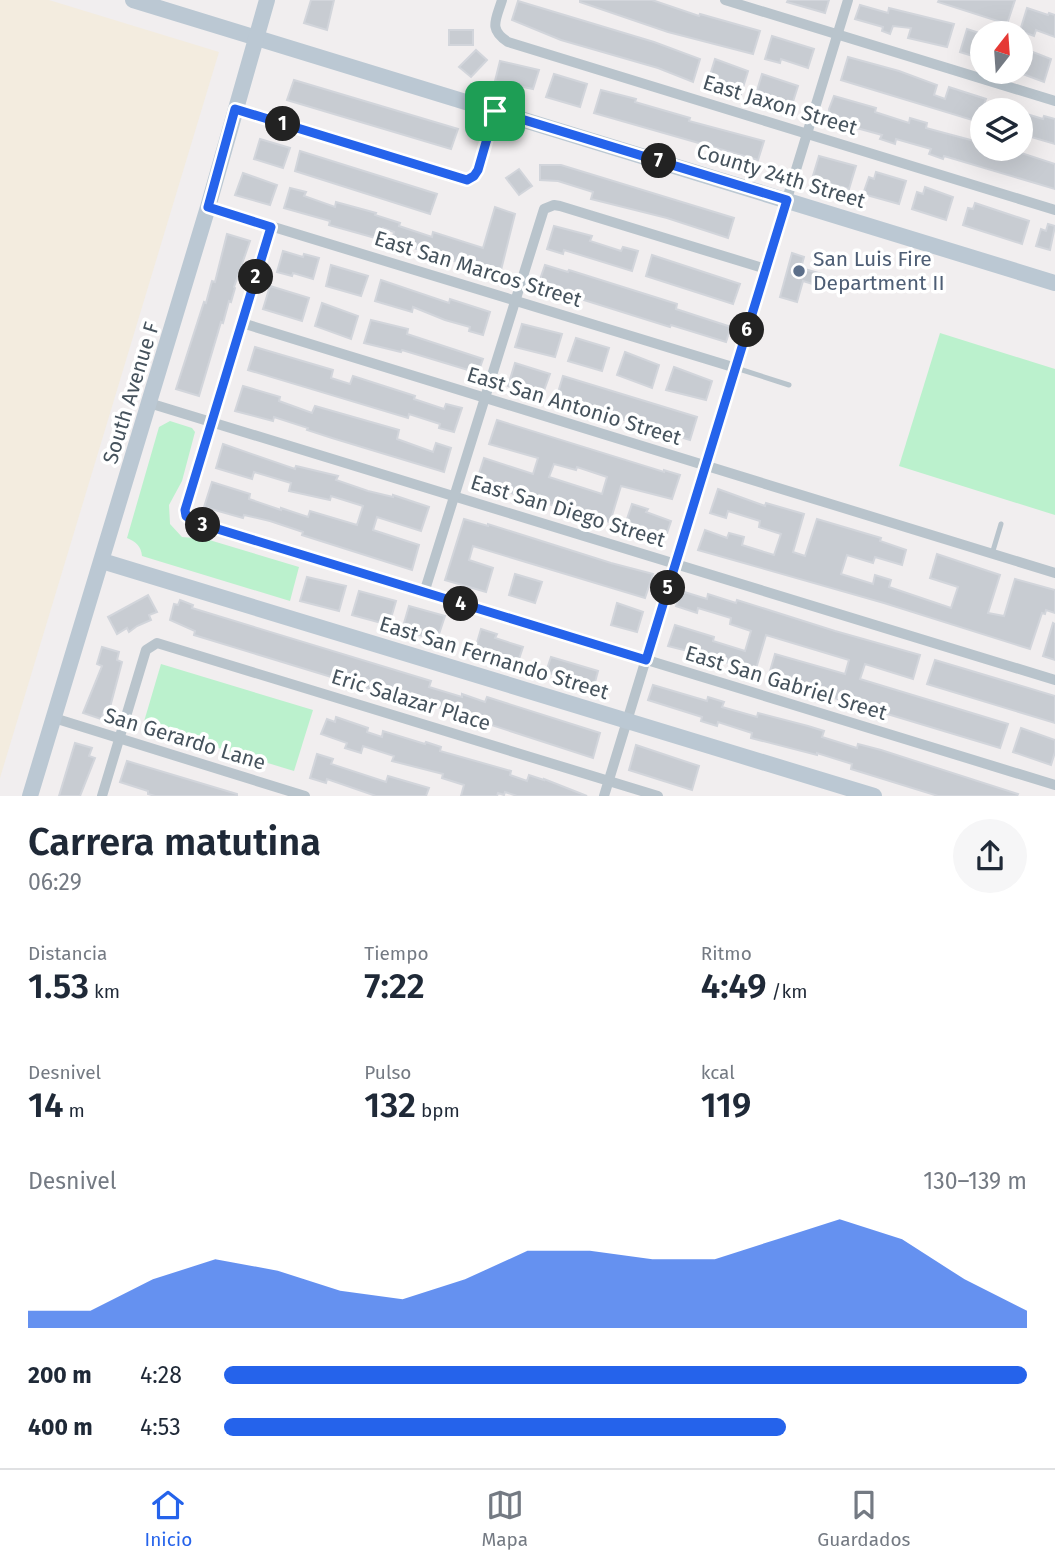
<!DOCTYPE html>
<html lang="es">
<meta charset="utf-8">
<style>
:root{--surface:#fff;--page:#f6f6f7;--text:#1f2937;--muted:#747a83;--line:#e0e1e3;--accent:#2563eb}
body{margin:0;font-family:"Fira Sans",sans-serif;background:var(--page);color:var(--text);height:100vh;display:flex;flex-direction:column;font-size:26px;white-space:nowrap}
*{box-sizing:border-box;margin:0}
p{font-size:23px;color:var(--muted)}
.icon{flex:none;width:38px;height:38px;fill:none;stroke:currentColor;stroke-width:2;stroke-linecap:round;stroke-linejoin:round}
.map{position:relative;height:796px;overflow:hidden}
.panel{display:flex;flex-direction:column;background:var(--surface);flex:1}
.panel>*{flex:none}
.needle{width:46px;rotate:17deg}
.fabs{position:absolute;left:970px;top:21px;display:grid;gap:14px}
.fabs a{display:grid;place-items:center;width:63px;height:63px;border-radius:50%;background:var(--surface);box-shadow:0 7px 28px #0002;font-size:35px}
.pin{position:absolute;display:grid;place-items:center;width:60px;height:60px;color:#fff;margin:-30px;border-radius:14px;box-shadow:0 4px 10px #0006}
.km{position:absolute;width:35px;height:35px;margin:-18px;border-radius:50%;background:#222;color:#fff;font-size:19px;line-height:35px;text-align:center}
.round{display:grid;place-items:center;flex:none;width:74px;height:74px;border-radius:37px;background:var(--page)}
.summary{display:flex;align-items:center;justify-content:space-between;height:119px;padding:0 28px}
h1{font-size:38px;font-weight:600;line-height:52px}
.metrics{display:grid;grid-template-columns:repeat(3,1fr);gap:10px;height:119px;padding:7px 28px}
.metrics div{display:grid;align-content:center}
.metrics b{font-size:35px;font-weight:600}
.metrics small{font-size:19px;font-weight:400}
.metrics p{font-size:19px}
.chart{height:196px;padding:14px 28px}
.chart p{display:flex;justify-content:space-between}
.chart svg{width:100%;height:126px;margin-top:7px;fill:var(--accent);opacity:.7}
ul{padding:0 28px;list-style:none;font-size:23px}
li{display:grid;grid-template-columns:112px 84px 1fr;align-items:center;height:52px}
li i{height:18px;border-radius:9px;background:var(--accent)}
.tabs{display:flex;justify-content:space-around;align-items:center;height:98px;border-top:2px solid var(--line);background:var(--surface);font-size:19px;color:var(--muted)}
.tabs a{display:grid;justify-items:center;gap:4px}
.tabs .on{color:var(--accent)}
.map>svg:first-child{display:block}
</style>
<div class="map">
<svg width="1055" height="796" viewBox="0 0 1055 796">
<rect width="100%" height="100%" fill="#f1eeef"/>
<g fill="#bbf1cd">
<polygon points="940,333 1055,369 1055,515 899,466"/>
<path d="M170 421 192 428 195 432 182 481 169 505 170 524 182 537 206 539 299 567 290 601 142 556C141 546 136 542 127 538L159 427Z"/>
<polygon points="161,664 313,710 294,771 143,725"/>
</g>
<polygon fill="#f3ecdf" points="0,0 49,0 219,52 0,778"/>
<g fill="#c8ccd2" stroke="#d2d5db" stroke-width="2" fill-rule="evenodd">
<polygon points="311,0 334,0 327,30 304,23"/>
<polygon points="580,0 652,0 699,16 700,14 760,31 753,54 668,32 580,2"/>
<polygon points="788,0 829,0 825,13 787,2"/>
<polygon points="939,0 1015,0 1007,24 938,2"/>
<polygon points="518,1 654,42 700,59 693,82 658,68 561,40 512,20"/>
<polygon points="860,5 888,13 889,8 954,24 947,47 908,38 911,28 893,26 890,34 882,31 883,27 855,19"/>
<polygon points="1027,8 1048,15 1049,13 1055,15 1055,37 1036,30 1034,36 1020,31"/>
<polygon points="967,29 982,34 982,59 960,52"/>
<rect x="449" y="30" width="24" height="15"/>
<polygon points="772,36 814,49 808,68 781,59 780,63 765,59"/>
<polygon points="1020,47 1051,59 1044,82 1020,73"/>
<polygon points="476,50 487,60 471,77 459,67"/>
<polygon points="848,57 899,71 937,85 934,95 945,99 949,87 986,99 982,110 982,123 841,80"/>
<polygon points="715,59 748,71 741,94 708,82"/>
<polygon points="500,61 539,70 533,89 495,81"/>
<polygon points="554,74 587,84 580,107 546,97"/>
<polygon points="762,74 798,86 791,108 755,97"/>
<polygon points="294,80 458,129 451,149 287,100"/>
<polygon points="601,90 636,99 635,102 690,118 689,121 764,141 758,160 594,113"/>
<polygon points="834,96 876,108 875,112 909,123 910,118 927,123 926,128 982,143 982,149 1009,149 1055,164 1055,189 944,156 943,159 929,154 931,149 896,139 895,144 880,139 882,135 835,122 830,117 829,109"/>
<polygon points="1020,112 1043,119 1044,116 1055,119 1055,144 1028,136 1028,139 1020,137"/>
<polygon points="260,139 290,148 283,168 254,159"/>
<polygon points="300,151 437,194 430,214 295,171"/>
<polygon points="819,156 856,166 849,189 812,179"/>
<polygon points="540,165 561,165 734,218 728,238 667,218 591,199 593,192 558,181 540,180"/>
<polygon points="519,169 532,186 519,195 506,178"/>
<polygon points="876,172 906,181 899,204 863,194 869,177 874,179"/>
<polygon points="243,173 277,185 270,205 235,195"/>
<polygon points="925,187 953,197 946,220 912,209 917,192 923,194"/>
<polygon points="290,188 306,192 304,196 335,207 336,202 376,213 375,215 400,223 399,226 432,237 433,232 483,248 495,207 515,214 499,278 475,271 476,268 392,241 394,232 383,228 379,239 329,225 330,221 284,208"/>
<polygon points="975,203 1029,221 1022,244 963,225 968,208 973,209"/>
<polygon points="1048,224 1055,226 1050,250 1036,246 1041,229 1046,231"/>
<polygon points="554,226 592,236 590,241 621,251 623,247 638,251 632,271 564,250 563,254 547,249"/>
<polygon points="227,234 250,241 234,287 235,288 231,302 229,301 223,323 221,322 199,396 176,389 204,302 206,303 212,281 215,282"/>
<polygon points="283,251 303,257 304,254 319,258 313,279 293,273 292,276 277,272"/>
<polygon points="792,253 804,257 801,268 822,274 819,286 803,281 797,302 780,297"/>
<polygon points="652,255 740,284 733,304 646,276"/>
<polygon points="331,265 368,276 361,296 326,286"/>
<polygon points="545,265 568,272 569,270 677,304 676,309 731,327 726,342 671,325 670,327 552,290 551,292 537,288"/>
<polygon points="381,280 449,303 450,299 490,312 483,335 469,331 470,327 445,320 413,307 412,312 375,301"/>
<polygon points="270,286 309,298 302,321 263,309"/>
<polygon points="322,303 358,316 351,339 315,326"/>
<polygon points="371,320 408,329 407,334 483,359 478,373 402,350 401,352 364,343"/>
<polygon points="522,324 562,334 555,357 515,347"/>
<polygon points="576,338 609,348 602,371 568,361"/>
<polygon points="255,347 333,370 331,378 350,384 353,376 415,396 414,399 444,409 446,404 462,408 454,432 439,428 440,424 409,414 408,418 248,370"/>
<polygon points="625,352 659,365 652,388 617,375"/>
<polygon points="515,363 550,374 542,396 508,386"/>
<polygon points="674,367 712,381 706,400 666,390"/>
<polygon points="563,376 697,417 690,440 556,399"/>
<polygon points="243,386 280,397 279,401 312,413 315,406 399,430 397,439 433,452 436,443 451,448 444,472 332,438 307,430 308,428 274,417 273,421 235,411"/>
<path d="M497 420 664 472V470L680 475 672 499 621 486 610 522 476 483 484 458 533 474 538 458 489 444ZM554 464 576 470 577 467 607 477 602 494 549 477Z"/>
<polygon points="223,444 295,469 296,466 338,476 336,480 368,491 393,497 393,495 429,507 421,531 377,517 373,530 419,545 412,570 302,535 303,532 270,521 244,515 243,518 204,507 212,482 250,494 249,499 281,510 281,508 308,517 310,511 357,525 363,506 331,496 330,500 289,491 291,483 254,472 252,479 216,468"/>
<polygon points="718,489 765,506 766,503 804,514 793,552 805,556 817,519 881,538 880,541 906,550 902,565 875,557 873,563 847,555 841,574 873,584 875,575 891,580 889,587 951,608 958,587 930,578 937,554 1000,575 988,613 1004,616 1015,579 1055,590 1055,613 1046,610 1045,614 1042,613 1030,649 884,603 698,550 705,530 727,538 729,533 744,537 742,545 774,555 781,534 759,527 760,521 728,511 726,518 710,513"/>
<polygon points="632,504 648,509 646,512 671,521 666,536 642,528 640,533 624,528"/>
<polygon points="464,519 488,526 488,524 611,563 653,574 645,598 473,546 469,560 493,568 486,592 445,580"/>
<polygon points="515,574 542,582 535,603 509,595"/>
<polygon points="307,577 346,586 339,611 300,601"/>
<polygon points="359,591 396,601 389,625 352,615"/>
<polygon points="681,591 707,599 708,594 736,603 737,600 835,631 920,655 913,679 865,664 860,679 1008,724 1000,748 768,678 775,654 845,674 849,660 766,635 755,672 708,656 668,646 675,625 714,637 713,641 745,651 751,631 730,624 731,618 698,608 697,613 676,606"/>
<polygon points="148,595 157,612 149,615 151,620 137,626 129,632 127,628 117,634 108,617"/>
<polygon points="180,600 193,605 192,608 431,681 429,687 462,697 462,694 485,702 487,697 600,733 593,758 479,721 481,716 468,712 466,717 424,702 423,705 194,635 195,631 170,620 174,604 178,605"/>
<polygon points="617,603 643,612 637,632 611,625"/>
<polygon points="409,606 445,616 437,640 402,630"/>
<polygon points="1053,623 1055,624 1055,660 1043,656"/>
<polygon points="481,629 497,634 495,638 523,647 518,662 491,653 489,658 474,653"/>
<polygon points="102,647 119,652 117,660 122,662 109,711 105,709 101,719 83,713 102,666 97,664"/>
<polygon points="551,657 598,671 594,686 546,672"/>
<polygon points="935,660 1055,696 1055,723 927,684"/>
<polygon points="653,685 707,701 708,697 724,702 722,707 757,717 758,713 808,726 824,731 822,737 857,748 858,744 881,750 1018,794 1017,796 938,796 851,769 852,764 817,753 817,755 751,738 752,733 718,722 717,726 701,721 702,717 648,700"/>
<polygon points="336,717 368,728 367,732 382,737 383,731 425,744 426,742 441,747 440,751 511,771 510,775 527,781 529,775 544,780 544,779 587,796 517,796 505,792 504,795 498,793 497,796 461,796 464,785 442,778 443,774 392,761 394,756 363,746 361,753 345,748 347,743 321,734 327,719 335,722"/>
<polygon points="1021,728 1055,740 1055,752 1051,765 1013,752"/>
<polygon points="75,743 92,748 89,756 95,758 80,796 59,796"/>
<polygon points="636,745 699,766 692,790 629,770"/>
<polygon points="317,754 333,759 331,764 386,782 388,776 429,788 426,796 376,796 327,779 326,783 310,778"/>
<polygon points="127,761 237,794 237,796 155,796 148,794 148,791 120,782"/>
</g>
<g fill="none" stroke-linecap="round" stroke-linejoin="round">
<g stroke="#b9c4cc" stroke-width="5">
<polyline points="736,368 789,385"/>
<polyline points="992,554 1001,524"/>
</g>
<g stroke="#b9c4cc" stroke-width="10">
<path d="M502 0C496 20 488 29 508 42L1055 210"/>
<polyline points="725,0 1055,101"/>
<polyline points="235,109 467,180 474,176 478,170 495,111"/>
<polyline points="208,207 736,368"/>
<polyline points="271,227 185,510 186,516 190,520 1055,785"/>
<polyline points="242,323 1055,573"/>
<polyline points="149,403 1055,680"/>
<polyline points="424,593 544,209 554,205 560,206 766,269"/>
<polyline points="54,718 305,796"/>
<polyline points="102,796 146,650 157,643 658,796"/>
<polyline points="604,796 848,0"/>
</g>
<g stroke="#bbc8d3" stroke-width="16">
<polyline points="133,0 1055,283"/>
<polyline points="102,561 874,796"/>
<polyline points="30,796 208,207 267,0"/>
</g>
</g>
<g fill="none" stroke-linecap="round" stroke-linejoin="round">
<g stroke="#fff" stroke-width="14">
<polygon id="route" points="235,109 467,180 474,176 478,170 495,111 787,200 646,660 198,523 186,516 185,510 271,227 208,207"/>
</g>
<use href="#route" stroke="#2563eb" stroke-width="9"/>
</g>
<circle fill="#5c6f8a" stroke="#fff" stroke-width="2.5" cx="799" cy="271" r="7"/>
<g text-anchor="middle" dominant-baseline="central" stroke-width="7" stroke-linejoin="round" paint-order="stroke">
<g font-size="21" fill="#46535d" stroke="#fff">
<text transform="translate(780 105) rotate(17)">East Jaxon Street</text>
<text transform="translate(781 176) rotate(17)">County 24th Street</text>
<text transform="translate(478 269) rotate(17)">East San Marcos Street</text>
<text transform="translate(131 393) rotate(-73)">South Avenue F</text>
<text transform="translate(574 406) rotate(17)">East San Antonio Street</text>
<text transform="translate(568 511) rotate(17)">East San Diego Street</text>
<text transform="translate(494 658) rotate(17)">East San Fernando Street</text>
<text transform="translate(786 683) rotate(17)">East San Gabriel Sreet</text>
<text transform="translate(411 700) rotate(17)">Eric Salazar Place</text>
<text transform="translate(185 739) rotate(17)">San Gerardo Lane</text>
</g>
<g font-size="21" fill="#4e5e75" stroke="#fff" text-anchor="start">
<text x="813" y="259">San Luis Fire<tspan x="813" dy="24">Department II</tspan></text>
</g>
</g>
</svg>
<div class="fabs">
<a><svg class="needle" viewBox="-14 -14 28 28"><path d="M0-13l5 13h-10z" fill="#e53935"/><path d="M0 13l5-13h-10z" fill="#747a83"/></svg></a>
<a><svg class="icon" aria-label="layers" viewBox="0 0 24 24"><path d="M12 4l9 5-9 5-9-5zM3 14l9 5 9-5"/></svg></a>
</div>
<div class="pin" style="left:495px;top:111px;background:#1e9e55"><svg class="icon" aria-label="arrive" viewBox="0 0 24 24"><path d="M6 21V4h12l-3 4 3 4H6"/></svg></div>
<b class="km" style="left:283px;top:124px">1</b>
<b class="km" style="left:256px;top:277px">2</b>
<b class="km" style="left:203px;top:525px">3</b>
<b class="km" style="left:461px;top:604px">4</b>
<b class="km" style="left:668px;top:588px">5</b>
<b class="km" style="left:747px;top:330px">6</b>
<b class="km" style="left:659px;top:161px">7</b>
</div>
<section class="panel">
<div class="summary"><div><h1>Carrera matutina</h1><p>06:29</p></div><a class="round"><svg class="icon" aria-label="share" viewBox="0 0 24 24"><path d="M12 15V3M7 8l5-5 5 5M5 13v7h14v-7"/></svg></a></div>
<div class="metrics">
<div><p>Distancia</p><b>1.53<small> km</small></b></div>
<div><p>Tiempo</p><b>7:22</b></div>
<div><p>Ritmo</p><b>4:49<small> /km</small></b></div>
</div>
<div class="metrics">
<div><p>Desnivel</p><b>14<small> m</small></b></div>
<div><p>Pulso</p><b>132<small> bpm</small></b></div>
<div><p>kcal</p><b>119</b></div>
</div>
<div class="chart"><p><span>Desnivel</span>130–139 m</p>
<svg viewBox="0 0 160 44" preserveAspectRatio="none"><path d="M0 44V38L10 38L20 27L30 20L40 24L50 31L60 34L70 27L80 17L90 17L100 20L110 20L120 13L130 6L140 13L150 27L160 38V44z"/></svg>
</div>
<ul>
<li><b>200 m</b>4:28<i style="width:100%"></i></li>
<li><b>400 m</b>4:53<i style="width:70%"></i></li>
</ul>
</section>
<nav class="tabs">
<a class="on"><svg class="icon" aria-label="home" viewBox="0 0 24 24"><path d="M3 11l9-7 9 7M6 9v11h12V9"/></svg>Inicio</a>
<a><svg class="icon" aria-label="map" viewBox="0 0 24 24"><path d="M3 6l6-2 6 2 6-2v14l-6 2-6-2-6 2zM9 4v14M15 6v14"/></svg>Mapa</a>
<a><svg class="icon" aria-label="saved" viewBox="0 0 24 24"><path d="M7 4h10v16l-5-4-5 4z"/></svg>Guardados</a>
</nav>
